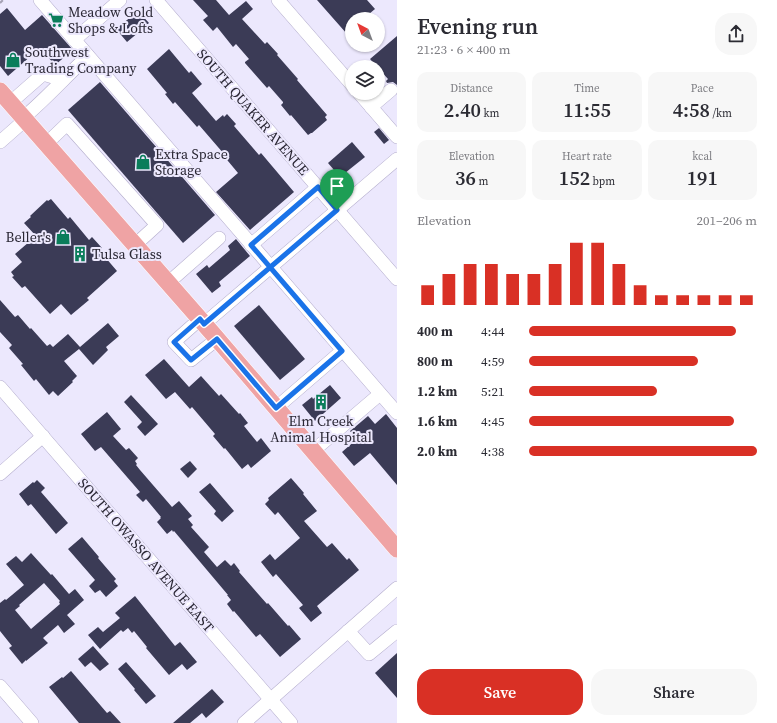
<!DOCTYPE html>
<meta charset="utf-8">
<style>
:root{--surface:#fff;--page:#f7f7f7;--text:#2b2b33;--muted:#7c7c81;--accent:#d93025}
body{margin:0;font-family:"Source Serif 4",serif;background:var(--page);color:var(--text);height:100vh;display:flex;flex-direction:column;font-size:15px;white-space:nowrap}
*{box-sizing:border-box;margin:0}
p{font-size:13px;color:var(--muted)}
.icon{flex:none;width:22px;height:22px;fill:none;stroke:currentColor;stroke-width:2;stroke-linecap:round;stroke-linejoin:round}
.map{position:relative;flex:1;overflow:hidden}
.details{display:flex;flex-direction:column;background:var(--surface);width:380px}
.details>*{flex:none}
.needle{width:26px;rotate:319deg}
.fabs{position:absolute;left:345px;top:12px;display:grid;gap:8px}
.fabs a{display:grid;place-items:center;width:40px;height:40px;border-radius:50%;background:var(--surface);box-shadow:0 1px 3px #0004;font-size:20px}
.pin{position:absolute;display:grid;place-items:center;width:34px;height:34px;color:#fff;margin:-41px -17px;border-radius:50% 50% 50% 0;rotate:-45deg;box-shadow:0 0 4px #0007}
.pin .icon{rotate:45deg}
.round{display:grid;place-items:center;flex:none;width:42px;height:42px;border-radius:16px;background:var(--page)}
.summary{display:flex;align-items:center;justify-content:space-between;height:68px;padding:0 20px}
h1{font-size:22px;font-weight:600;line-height:30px}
.stats{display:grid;grid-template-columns:repeat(3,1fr);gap:6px;height:68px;padding:4px 20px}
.stats div{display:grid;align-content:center;border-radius:10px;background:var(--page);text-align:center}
.stats b{font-size:20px;font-weight:600}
.stats small{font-size:11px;font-weight:400}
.stats p{font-size:11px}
.chart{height:112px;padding:8px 20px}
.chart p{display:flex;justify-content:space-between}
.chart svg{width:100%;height:72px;margin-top:4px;stroke:var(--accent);stroke-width:6}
.action{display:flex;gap:8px;margin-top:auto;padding:8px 20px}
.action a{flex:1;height:46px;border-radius:16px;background:var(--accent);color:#fff;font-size:16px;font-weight:600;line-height:46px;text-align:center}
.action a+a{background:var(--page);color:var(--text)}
ul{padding:0 20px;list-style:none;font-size:13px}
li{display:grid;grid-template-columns:64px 48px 1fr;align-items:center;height:30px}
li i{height:10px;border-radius:5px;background:var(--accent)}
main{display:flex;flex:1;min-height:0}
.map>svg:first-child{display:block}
</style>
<main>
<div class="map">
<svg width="397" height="723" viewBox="0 0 397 723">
<rect width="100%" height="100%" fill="#ece8fd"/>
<g fill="#3b3b56" fill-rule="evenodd">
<polygon points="193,0 216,0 229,15 246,1 253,9 242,19 265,44 267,42 278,54 277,55 298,79 297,80 327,115 325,117 327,120 312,133 311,133 308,135 291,115 290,116 281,105 283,103 283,102 269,86 267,88 245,63 245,62 249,59 236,44 233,47 217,27 213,31 203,20 208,16"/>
<polygon points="317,0 367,0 375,9 363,19 352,19 352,29 347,34"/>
<polygon points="7,8 25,30 42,15 73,50 55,65 40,48 8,76 0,66 0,14"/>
<polygon points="138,11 149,23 145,26 145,27 127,42 116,29"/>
<polygon points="397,36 397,85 393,82 387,83 386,81 388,79 370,59"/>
<polygon points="169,49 189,73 191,71 202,84 192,93 216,121 223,115 224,117 227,114 236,124 234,126 259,155 261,153 294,192 250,230 216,192 238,173 223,155 224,154 199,125 197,127 175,102 173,104 165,94 167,93 147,69"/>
<polygon points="100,82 215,215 183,243 68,110"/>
<polygon points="379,128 389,140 384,144 374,132"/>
<polygon points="352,142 365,157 340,177 328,163"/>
<polygon points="51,199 68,219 70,217 89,240 92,237 102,248 99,250 117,271 87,298 89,300 71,315 61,304 50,314 25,286 22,288 12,277 14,276 11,272 22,262 15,254 36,236 24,223 31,217 30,216 47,200 48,201"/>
<polygon points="236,239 250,256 219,282 221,286 212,293 196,274 207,265 209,268 230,250 228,246"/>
<polygon points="0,300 15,317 18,315 30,329 31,328 47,346 50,344 53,347 68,334 80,347 108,323 119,336 106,347 108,350 93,365 79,349 64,361 77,376 72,381 73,382 58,396 53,391 49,395 36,379 34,381 21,365 23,364 9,348 12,345 0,332"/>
<polygon points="259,305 305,359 280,380 234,326"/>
<polygon points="164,359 189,387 201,376 219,396 221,394 239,414 240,413 248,423 244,426 257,442 261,438 271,451 251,468 248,464 242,469 225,448 224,449 213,436 215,434 192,407 190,409 175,392 166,399 145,375"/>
<polygon points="330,385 341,398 315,421 302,405 312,397 313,399"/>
<polygon points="131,395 158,424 145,436 137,427 142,422 124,402"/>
<polygon points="107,412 121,429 113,436 126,450 129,448 138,458 135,461 137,464 136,465 140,470 172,507 179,501 192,516 188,519 193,525 191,527 209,547 204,552 217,567 225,560 231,566 234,563 240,571 239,572 267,604 268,603 288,626 289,625 301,639 280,657 260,634 256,637 234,611 233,612 227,604 231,600 227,595 228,595 174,531 173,532 172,530 167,534 157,522 161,518 160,517 161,517 146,499 143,502 136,495 140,492 101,447 95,451 81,434"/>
<polygon points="386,414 397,428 397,485 370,453 354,466 342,452 357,439 350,431 355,427 368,416 375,424"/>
<polygon points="190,461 197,469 188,478 180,469"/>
<polygon points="291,478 304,493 303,494 317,511 304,521 327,547 332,543 347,560 349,558 359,570 317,606 322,613 311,622 299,608 303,605 276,574 273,577 261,562 270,554 275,560 300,538 278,512 275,515 265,504 269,500 268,498"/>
<polygon points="37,480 45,488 41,492 68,523 56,534 31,504 28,506 19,494 33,482 34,483"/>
<polygon points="210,483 234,511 222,522 214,514 216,511 199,492"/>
<polygon points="82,537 99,557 98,558 116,579 114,581 118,586 106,597 100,590 95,593 89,586 95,580 68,549"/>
<path d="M31 553 51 575 52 574 69 594 75 589 84 600 67 615 75 624 64 633 58 625 43 638 48 643 26 661V660L22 664 9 648 12 646 0 631V603L5 599 6 600 24 585 6 564 16 556 22 562ZM44 583 60 601 59 602 60 604 31 629 15 610 20 606 19 605Z"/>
<polygon points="135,596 175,646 180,642 197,662 187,670 182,664 169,675 146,648 147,647 134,631 132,633 128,628 123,632 121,630 100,649 88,635 98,627 103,632 120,618 115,613"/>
<polygon points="93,646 109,664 100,671 91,662 85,667 78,659"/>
<polygon points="397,653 397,698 375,673"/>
<polygon points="126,662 156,696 146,704 134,690 135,689 118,669"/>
<polygon points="71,671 107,713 110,711 121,723 79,723 49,687 62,677 63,678"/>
<polygon points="212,689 224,702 206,718 202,713 190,723 173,723"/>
</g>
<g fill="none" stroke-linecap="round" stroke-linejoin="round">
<g stroke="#b4adcd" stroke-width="14">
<g id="minor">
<polyline points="40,0 397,413"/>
<polyline points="156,0 397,279"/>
<polyline points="278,0 352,85"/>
<polyline points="74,40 120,0"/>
<polyline points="359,93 397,137"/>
<polyline points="10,103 43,74 63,80"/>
<polyline points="371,107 391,90"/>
<path d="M23 118C46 99 66 76 88 56"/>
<polyline points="0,142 25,120"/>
<polyline points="46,144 67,124 157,225 135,245"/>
<polyline points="251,245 318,187"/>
<polyline points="168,283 219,238"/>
<polyline points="200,319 174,342 191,360 217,339"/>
<polyline points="204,324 397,159"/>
<polyline points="0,387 291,723"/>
<polyline points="276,408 342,351"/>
<polyline points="313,451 380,394"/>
<polyline points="0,474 43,436"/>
<polyline points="348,631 369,654 397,631"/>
<polyline points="0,686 32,723"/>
<polyline points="244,723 397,588"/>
</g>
</g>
<g stroke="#fff" stroke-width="18">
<polyline id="major" points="0,91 213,334 397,549"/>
</g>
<polyline stroke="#a5a1b4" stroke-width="2" stroke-dasharray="4 2" stroke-linecap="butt" points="0,3 3,0"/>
<use href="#minor" stroke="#fff" stroke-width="13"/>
<use href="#major" stroke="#efa3a4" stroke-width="17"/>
</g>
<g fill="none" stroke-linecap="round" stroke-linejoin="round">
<g stroke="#fff" stroke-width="8">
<polyline id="route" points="337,210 204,324 200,319 174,342 191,360 217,339 276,408 342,351 251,245 318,187 337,210"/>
</g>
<use href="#route" stroke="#1a73e8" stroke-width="5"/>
</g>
<defs>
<g id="supermarket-bare" transform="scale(1.2)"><path d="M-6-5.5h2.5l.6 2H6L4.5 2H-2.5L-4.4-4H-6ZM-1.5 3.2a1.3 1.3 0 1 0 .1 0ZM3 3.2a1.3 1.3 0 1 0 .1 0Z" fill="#0a7d5a" stroke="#ece8fd" stroke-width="2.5" paint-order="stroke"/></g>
<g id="shop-bare" transform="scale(1.2)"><path d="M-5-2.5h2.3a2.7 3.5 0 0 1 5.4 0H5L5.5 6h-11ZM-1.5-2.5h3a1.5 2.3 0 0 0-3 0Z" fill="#0a7d5a" stroke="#ece8fd" stroke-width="2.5" paint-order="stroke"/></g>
<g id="building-bare" transform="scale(1.2)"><path d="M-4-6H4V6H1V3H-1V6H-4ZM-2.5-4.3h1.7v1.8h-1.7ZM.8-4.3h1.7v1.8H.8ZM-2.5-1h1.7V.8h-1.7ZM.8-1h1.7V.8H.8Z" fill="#0a7d5a" stroke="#ece8fd" stroke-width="2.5" paint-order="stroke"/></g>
</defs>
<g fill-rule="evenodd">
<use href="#supermarket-bare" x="56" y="20"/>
<use href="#shop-bare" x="13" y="60"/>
<use href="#shop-bare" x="143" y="162"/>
<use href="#shop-bare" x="63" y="237"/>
<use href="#building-bare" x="80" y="254"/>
<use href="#building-bare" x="321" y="402"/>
</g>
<g text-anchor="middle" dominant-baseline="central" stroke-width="4" stroke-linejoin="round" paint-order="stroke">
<g font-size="14" fill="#2a2734" stroke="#ece8fd" text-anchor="start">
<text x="68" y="12">Meadow Gold<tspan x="68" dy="16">Shops &amp; Lofts</tspan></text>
<text x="25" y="52">Southwest<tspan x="25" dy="16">Trading Company</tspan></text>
<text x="155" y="154">Extra Space<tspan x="155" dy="16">Storage</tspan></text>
<text x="51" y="237" text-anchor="end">Beller's</text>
<text x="92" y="254">Tulsa Glass</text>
<text x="321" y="421" text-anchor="middle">Elm Creek<tspan x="321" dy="16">Animal Hospital</tspan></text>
</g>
<g font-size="14" fill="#2a2734" stroke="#ece8fd">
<text transform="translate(253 112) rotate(49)">SOUTH QUAKER AVENUE</text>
<text transform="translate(146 555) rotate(49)">SOUTH OWASSO AVENUE EAST</text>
</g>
</g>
</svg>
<div class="fabs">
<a><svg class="needle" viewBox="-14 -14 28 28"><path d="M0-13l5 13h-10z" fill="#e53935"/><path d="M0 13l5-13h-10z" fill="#7c7c81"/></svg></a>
<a><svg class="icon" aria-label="layers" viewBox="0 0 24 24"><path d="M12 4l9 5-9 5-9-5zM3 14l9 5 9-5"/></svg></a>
</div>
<div class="pin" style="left:337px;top:210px;background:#1e9e55"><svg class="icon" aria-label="arrive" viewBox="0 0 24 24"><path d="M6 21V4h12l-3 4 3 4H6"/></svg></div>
</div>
<section class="details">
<div class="summary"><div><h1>Evening run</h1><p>21:23 · 6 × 400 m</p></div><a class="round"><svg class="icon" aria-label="share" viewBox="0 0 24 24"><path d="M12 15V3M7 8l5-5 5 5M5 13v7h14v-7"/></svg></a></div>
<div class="stats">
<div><p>Distance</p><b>2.40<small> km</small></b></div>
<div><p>Time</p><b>11:55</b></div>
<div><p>Pace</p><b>4:58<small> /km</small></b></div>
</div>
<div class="stats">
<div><p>Elevation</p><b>36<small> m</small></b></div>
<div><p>Heart rate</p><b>152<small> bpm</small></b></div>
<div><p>kcal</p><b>191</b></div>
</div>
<div class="chart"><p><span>Elevation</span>201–206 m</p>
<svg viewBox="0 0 160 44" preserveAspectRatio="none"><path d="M5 44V32M15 44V25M25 44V19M35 44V19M45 44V25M55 44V25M65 44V19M75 44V6M85 44V6M95 44V19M105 44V32M115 44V38M125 44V38M135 44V38M145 44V38M155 44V38"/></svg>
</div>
<ul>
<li><b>400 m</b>4:44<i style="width:91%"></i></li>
<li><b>800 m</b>4:59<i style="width:74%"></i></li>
<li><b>1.2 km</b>5:21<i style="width:56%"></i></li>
<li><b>1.6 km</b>4:45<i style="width:90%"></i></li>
<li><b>2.0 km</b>4:38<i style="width:100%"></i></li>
</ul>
<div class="action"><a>Save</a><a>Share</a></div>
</section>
</main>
